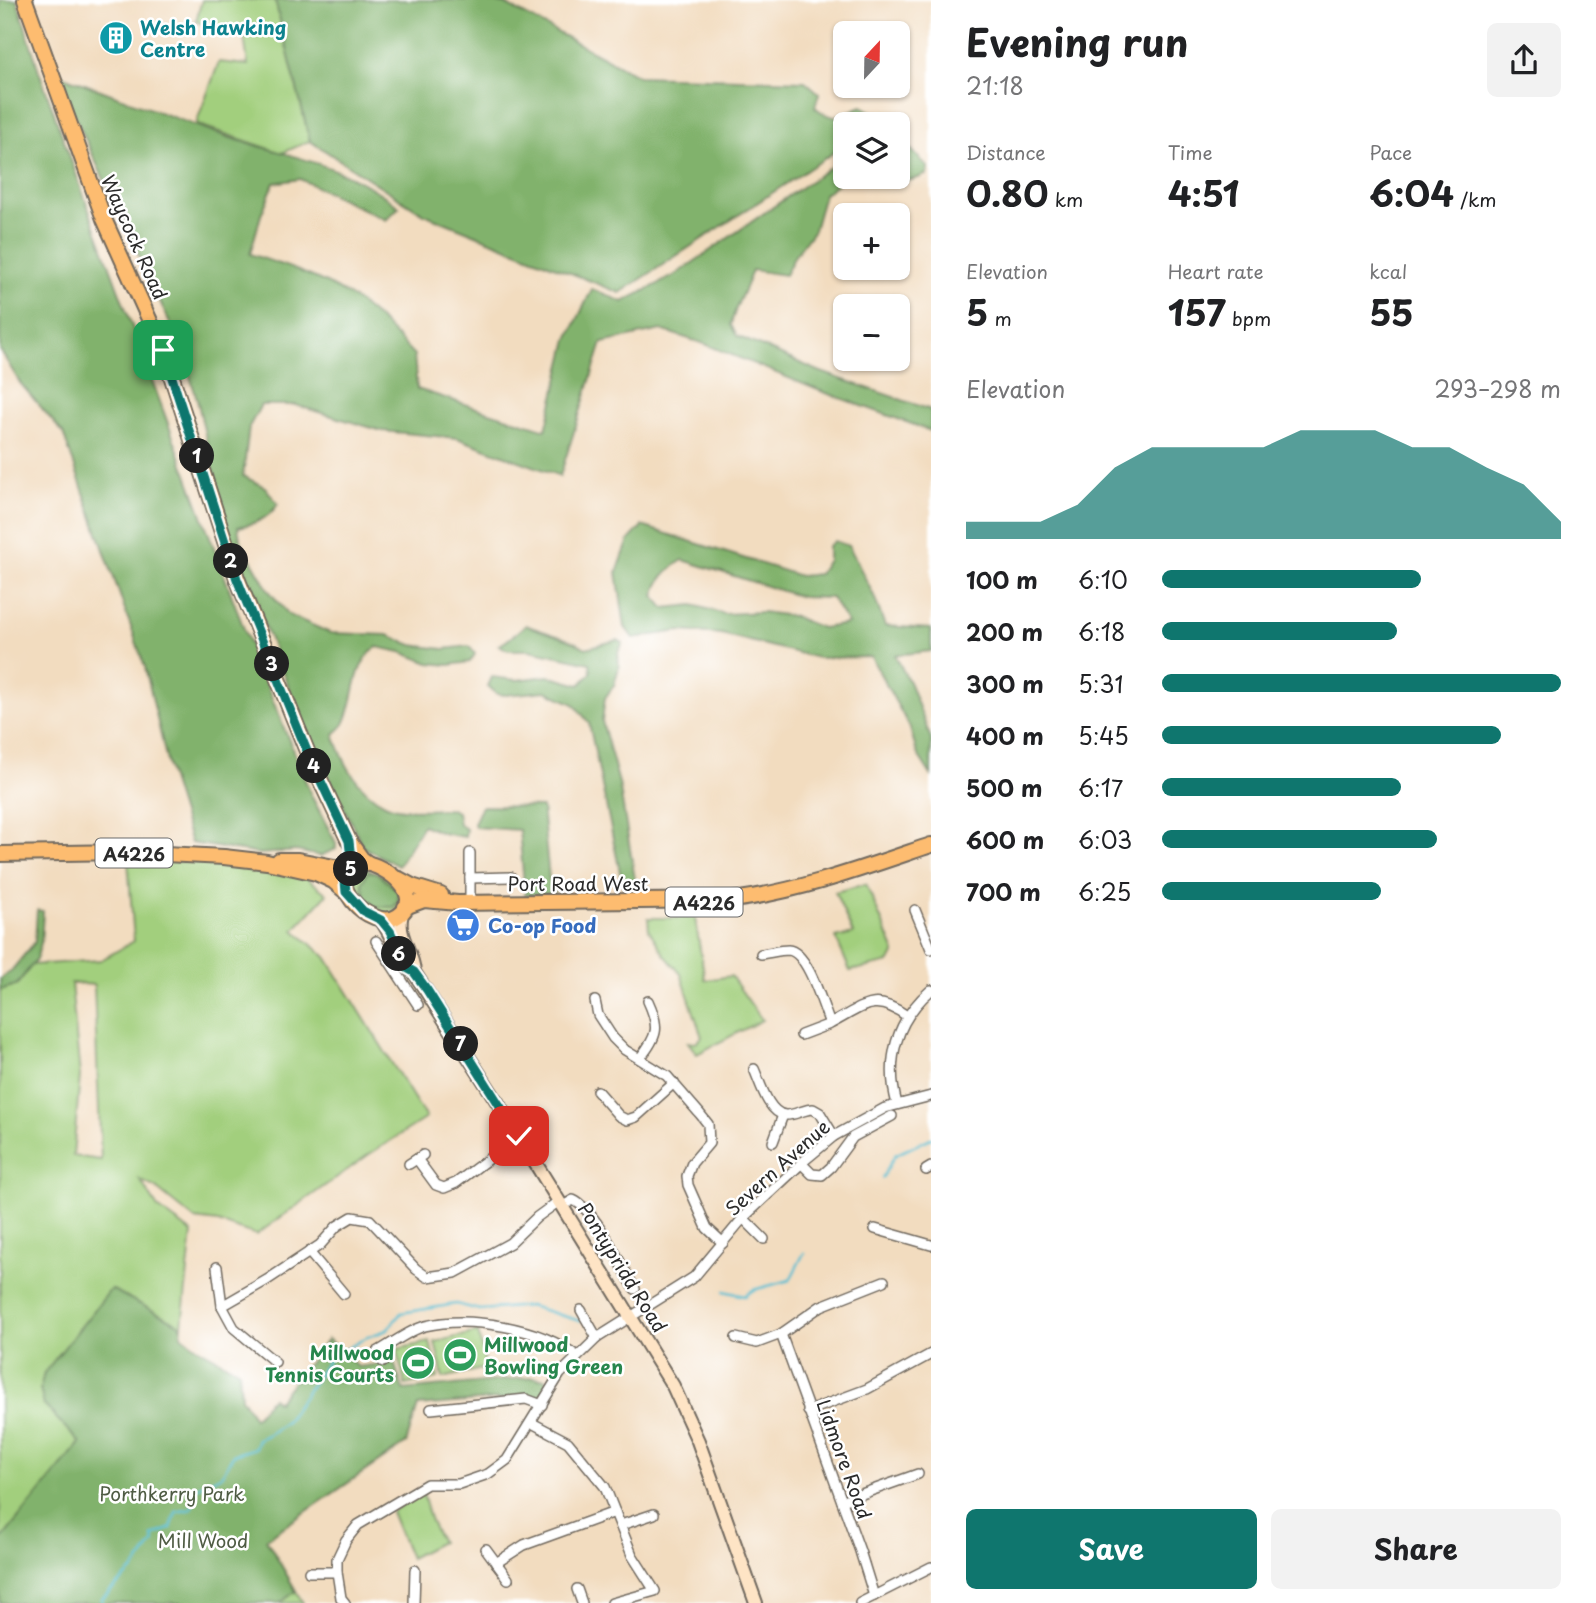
<!DOCTYPE html>
<meta charset="utf-8">
<style>
:root{--surface:#fff;--page:#f2f2f2;--text:#202124;--muted:#757577;--accent:#0f766e}
body{margin:0;font-family:"Playpen Sans",sans-serif;background:var(--page);color:var(--text);height:100vh;display:flex;flex-direction:column;font-size:26px;white-space:nowrap}
*{box-sizing:border-box;margin:0}
p{font-size:23px;color:var(--muted)}
.icon{flex:none;width:38px;height:38px;fill:none;stroke:currentColor;stroke-width:2;stroke-linecap:round;stroke-linejoin:round}
.map{position:relative;flex:1;overflow:hidden}
.sheet{display:flex;flex-direction:column;background:var(--surface);width:665px}
.sheet>*{flex:none}
.needle{width:46px;rotate:22deg}
.tools{position:absolute;left:833px;top:21px;display:grid;gap:14px}
.tools a{display:grid;place-items:center;width:77px;height:77px;border-radius:10px;background:var(--surface);box-shadow:0 2px 5px #0004;font-size:35px}
.pin{position:absolute;display:grid;place-items:center;width:60px;height:60px;color:#fff;margin:-30px;border-radius:14px;box-shadow:0 4px 10px #0006}
.km{position:absolute;width:35px;height:35px;margin:-18px;border-radius:50%;background:#222;color:#fff;font-size:19px;line-height:35px;text-align:center}
.round{display:grid;place-items:center;flex:none;width:74px;height:74px;border-radius:10px;background:var(--page)}
.head{display:flex;align-items:center;justify-content:space-between;height:119px;padding:0 35px}
h1{font-size:38px;font-weight:700;line-height:52px}
.metrics{display:grid;grid-template-columns:repeat(3,1fr);gap:10px;height:119px;padding:7px 35px}
.metrics div{display:grid;align-content:center}
.metrics b{font-size:35px;font-weight:700}
.metrics small{font-size:19px;font-weight:400}
.metrics p{font-size:19px}
.chart{height:196px;padding:14px 35px}
.chart p{display:flex;justify-content:space-between}
.chart svg{width:100%;height:126px;margin-top:7px;fill:var(--accent);opacity:.7}
.action{display:flex;gap:14px;margin-top:auto;padding:14px 35px}
.action a{flex:1;height:80px;border-radius:10px;background:var(--accent);color:#fff;font-size:28px;font-weight:700;line-height:80px;text-align:center}
.action a+a{background:var(--page);color:var(--text)}
ul{padding:0 35px;list-style:none;font-size:23px}
li{display:grid;grid-template-columns:112px 84px 1fr;align-items:center;height:52px}
li i{height:18px;border-radius:9px;background:var(--accent)}
main{display:flex;flex:1;min-height:0}
.map>svg:first-child{display:block}
</style>
<main>
<div class="map">
<svg width="931" height="1603" viewBox="0 0 931 1603">
<rect width="100%" height="100%" fill="#fff"/>
<filter id="ink" filterUnits="userSpaceOnUse"><feTurbulence type="fractalNoise" baseFrequency=".0143" numOctaves="2"/><feDisplacementMap in="SourceGraphic" scale="14" xChannelSelector="R" yChannelSelector="G"/><feConvolveMatrix kernelMatrix="1 2 1 2 8 2 1 2 1" color-interpolation-filters="sRGB"/></filter>
<filter id="wash" filterUnits="userSpaceOnUse"><feTurbulence type="fractalNoise" baseFrequency=".00686" numOctaves="4" result="noise"/><feDisplacementMap in="SourceGraphic" scale="28" xChannelSelector="R" yChannelSelector="G"/><feGaussianBlur stdDeviation="1.57" result="paint"/><feColorMatrix in="noise" values="0 0 0 0 0 0 0 0 0 0 0 0 0 0 0 0 0 1.4 0 .05"/><feComposite in="paint" operator="in"/></filter>
<g filter="url(#wash)">
<rect width="100%" height="100%" fill="#f2dcbf"/>
<g fill="#a2cf7d" stroke="#667d54" stroke-width="2" fill-rule="evenodd">
<polygon points="202,0 275,0 310,141 282,153 196,124 219,62 248,65 244,36 223,35 196,21"/>
<path d="M128 860 203 862 303 875 327 894 294 930 326 957 426 1118 368 1155 256 1235 218 1222 194 1219 156 1188 140 1180 158 1208 192 1233 181 1335 197 1348 239 1371 241 1398 254 1418 406 1443 266 1539 303 1603H0V990L17 985 32 965 101 960 134 941ZM71 983 94 985 101 1160 73 1156 80 1076Z"/>
<polygon points="365,868 388,877 402,897 398,909 385,915 362,903 350,887 354,873"/>
<polygon points="866,884 895,952 890,962 850,971 836,938 853,934 835,892"/>
<polygon points="648,918 695,918 705,980 731,976 762,1020 697,1054 688,1042 696,1043 702,1037 681,974 664,954 649,930"/>
<polygon points="478,1332 486,1368 443,1378 435,1342"/>
<polygon points="430,1342 438,1378 405,1385 397,1349"/>
<polygon points="422,1491 431,1522 441,1542 410,1558 391,1512"/>
</g>
<g fill="#81b26c" stroke="#566e4c" stroke-width="2" fill-rule="evenodd">
<polygon points="0,0 17,0 39,71 85,199 247,637 312,797 336,843 336,849 320,856 296,851 260,854 191,843 171,779 145,667 63,433 20,383 0,350"/>
<path d="M275 0H471L505 4 638 76 805 81 819 93 815 107C835 124 841 114 862 106L885 119 877 124H845V145L620 293 424 214 310 141Z"/>
<path d="M55 73C113 94 172 118 231 138 292 157 348 165 399 207L386 220 300 179 274 183 261 215 250 254C283 265 320 277 350 296 374 312 394 334 414 355L417 389 546 430 568 339 592 289 623 302 672 277 845 157 846 177 824 194 814 230 794 257 785 275 752 270C746 289 735 305 731 325L737 336 821 372 931 410V431L818 390 705 344 661 330 602 343 560 476 457 438 382 431 295 405H261L249 427 243 476 265 487 278 504C268 519 255 524 238 527L240 539 250 558 269 591 289 615 330 633 388 635 412 645 444 649 469 646 475 654 470 662 449 665 429 663 401 652 377 647C352 665 357 696 345 722 343 727 338 730 334 734 343 762 357 790 385 804 403 813 431 809 451 809L457 812 459 824 466 829 465 837 442 833 423 825 398 866 363 847 302 721 226 527 197 399 180 345Z"/>
<path d="M898 136 928 167 927 174C910 183 890 184 872 177H898Z"/>
<path d="M642 526 800 576 819 574 828 560V546L835 541 849 546 874 596 885 626 931 629V651L895 655 910 684 931 739V775L917 753 910 728 871 657 818 658 721 634 680 631 633 638 625 627 617 572 629 540ZM683 560 801 597 832 598 848 624 822 628 792 616 762 612 725 614 693 605 664 608 654 596C659 578 667 570 683 560Z"/>
<path d="M526 625C546 634 567 636 586 648L618 640 623 643 618 652 619 667 614 685 605 698 602 721 619 783 636 885 628 892 623 887 589 723 574 704 546 691 506 695 497 694 488 686 492 677 516 680 548 676 580 685 591 673 590 663 530 650H508L499 645C511 640 515 632 526 625Z"/>
<polygon points="482,806 542,807 549,878 555,893 525,895 519,830 475,827 474,823"/>
<polygon points="367,872 376,872 398,891 398,902 393,907 374,907 366,902 362,883"/>
<polygon points="37,910 43,911 41,943 36,960 16,985 0,990 0,979 11,971 35,942"/>
<polygon points="111,1289 181,1325 181,1335 197,1347 239,1371 241,1398 254,1418 272,1397 277,1402 328,1339 358,1367 394,1362 403,1390 533,1377 546,1379 549,1384 545,1392 538,1396 418,1406 406,1443 266,1539 296,1591 280,1603 0,1603 0,1541 80,1443 44,1405 40,1389 44,1373"/>
</g>
<g fill="none" stroke-linecap="round" stroke-linejoin="round">
<g stroke="#54bdd1" stroke-width="2.5">
<polyline points="882,1178 895,1155 931,1138"/>
<polyline points="724,1291 745,1296 753,1290 790,1280 804,1253"/>
<polyline points="102,1603 102,1599 132,1571 154,1542 153,1536 171,1528 176,1512 192,1509 194,1489 222,1475 233,1455 255,1448 258,1439 269,1434 286,1422 329,1359 367,1337 387,1330 401,1313 456,1304 480,1310 530,1306 580,1321"/>
</g>
</g>
</g>
<g filter="url(#ink)">
<g fill="none" stroke-linecap="round" stroke-linejoin="round">
<g stroke="#71695f" stroke-width="12">
<g id="street">
<polyline points="470,853 470,902"/>
<polyline points="470,878 511,877"/>
<polyline points="915,910 931,949"/>
<polyline points="376,941 418,1005"/>
<path d="M761 954C769 953 780 950 788 950 808 951 823 1007 830 1024 863 1007 873 992 907 1016"/>
<polyline points="595,1001 598,1015 613,1038 625,1050 667,1076 700,1114 708,1124 709,1143 692,1163 687,1176 688,1185 707,1228 723,1243"/>
<polyline points="801,1035 830,1024"/>
<path d="M640 1058C658 1036 660 1027 648 1001"/>
<path d="M754 1069C760 1082 768 1113 785 1115 793 1116 804 1109 813 1109L820 1113 834 1136"/>
<polyline points="597,1091 619,1116 627,1120 636,1117 674,1083"/>
<path d="M897 1104C885 1061 896 1020 931 990"/>
<polyline points="773,1142 783,1115"/>
<polyline points="417,1159 436,1185 444,1188 456,1183 519,1136"/>
<polyline points="801,1163 812,1174 822,1175 831,1167 853,1137 892,1116"/>
<polyline points="409,1164 423,1155"/>
<polyline points="926,1170 931,1167"/>
<path d="M563 1206 573 1200C597 1211 621 1266 635 1289"/>
<polyline points="743,1218 764,1239"/>
<polyline points="875,1229 931,1245"/>
<polyline points="309,1252 344,1294"/>
<polyline points="217,1267 222,1306 234,1328 275,1362"/>
<polyline points="222,1306 267,1280 320,1245 337,1226 352,1217 370,1220 416,1269 427,1277 455,1273 510,1243 537,1217 559,1201"/>
<polyline points="581,1310 597,1338"/>
<polyline points="781,1334 860,1551 874,1596"/>
<polyline points="736,1338 757,1343 781,1334 821,1306 884,1281"/>
<path d="M383 1362 377 1352C392 1344 409 1330 425 1326 470 1315 540 1328 577 1356"/>
<polyline points="431,1409 526,1399 542,1405"/>
<polyline points="808,1411 867,1389 931,1354"/>
<polyline points="532,1423 568,1442 605,1487 632,1555 655,1591 612,1603"/>
<polyline points="842,1501 918,1474"/>
<polyline points="621,1525 654,1514"/>
<polyline points="486,1549 508,1579"/>
<polyline points="496,1563 524,1545 615,1512"/>
<polyline points="309,1572 337,1572"/>
<polyline points="577,1589 582,1603"/>
<polyline points="345,1603 341,1598 337,1572 337,1559 346,1540 358,1525 427,1484 459,1484 488,1474 507,1460 560,1374 597,1338 694,1277 743,1218 805,1160 834,1136 885,1108 931,1096"/>
<polyline points="414,1603 415,1570"/>
<polyline points="860,1603 931,1567"/>
</g>
</g>
<g stroke="#71695f" stroke-width="16">
<g id="secondary">
<path d="M403 911C394 935 413 950 414 972"/>
<path d="M381 920C394 936 397 961 414 972L505 1114 673 1386 698 1441 756 1603"/>
</g>
</g>
<g stroke="#71695f" stroke-width="18">
<g id="primary">
<polyline points="25,0 104,219 163,350 237,578 309,756 349,841 362,859 369,864"/>
<polyline points="0,854 126,852 224,857 267,862 316,873 333,881 346,892"/>
<polyline points="279,860 298,860 350,870"/>
<path d="M364 863C386 865 427 896 398 916 371 934 315 875 364 863Z"/>
<polyline points="399,879 412,886 441,895"/>
<path d="M405 907 424 900 458 903 733 900C801 891 866 867 931 845"/>
</g>
</g>
<use href="#street" stroke="#fff" stroke-width="9"/>
<use href="#secondary" stroke="#fee4c5" stroke-width="12"/>
<use href="#primary" stroke="#fdbc6f" stroke-width="14"/>
</g>
</g>
<g fill="none" stroke-linecap="round" stroke-linejoin="round" filter="url(#ink)">
<g stroke="#fff" stroke-width="14">
<polyline id="route" points="163,350 237,579 309,756 349,841 352,868 345,881 346,892 363,911 381,920 390,931 407,968 414,972 427,990 519,1136"/>
</g>
<use href="#route" stroke="#0f766e" stroke-width="9"/>
</g>
<defs>
<g id="building-disc" transform="scale(1.75)"><circle r="9.5" fill="#0f9aa8" stroke="#fff"/><path d="M-4-6H4V6H1V3H-1V6H-4ZM-2.5-4.3h1.7v1.8h-1.7ZM.8-4.3h1.7v1.8H.8ZM-2.5-1h1.7V.8h-1.7ZM.8-1h1.7V.8H.8Z" fill="#fff"/></g>
<g id="supermarket-disc" transform="scale(1.75)"><circle r="9.5" fill="#3f7fe0" stroke="#fff"/><path d="M-6-5.5h2.5l.6 2H6L4.5 2H-2.5L-4.4-4H-6ZM-1.5 3.2a1.3 1.3 0 1 0 .1 0ZM3 3.2a1.3 1.3 0 1 0 .1 0Z" fill="#fff"/></g>
<g id="stadium-disc" transform="scale(1.75)"><circle r="9.5" fill="#2e9e5b" stroke="#fff"/><path d="M0-5a6.5 5 0 1 0 0 10a6.5 5 0 1 0 0-10ZM-3.5-1.8h7v3.6h-7Z" fill="#fff"/></g>
</defs>
<g fill-rule="evenodd">
<use href="#building-disc" x="116" y="38"/>
<use href="#supermarket-disc" x="463" y="925"/>
<use href="#stadium-disc" x="460" y="1355"/>
<use href="#stadium-disc" x="418" y="1363"/>
</g>
<g text-anchor="middle" dominant-baseline="central" stroke-width="5" stroke-linejoin="round" paint-order="stroke">
<g fill="#fff" stroke="#6b6b6b" stroke-width="2">
<rect x="95.5" y="838.5" width="77" height="29" rx="5"/>
<rect x="665.5" y="887.5" width="77" height="29" rx="5"/>
</g>
<g font-size="18" font-weight="bold" fill="#2b2b2b">
<text x="134" y="853">A4226</text>
<text x="704" y="902">A4226</text>
</g>
<g font-size="19" font-weight="bold" fill="#0d838f" stroke="#fff" text-anchor="start">
<text x="140" y="27">Welsh Hawking<tspan x="140" dy="22">Centre</tspan></text>
</g>
<g font-size="19" fill="#2b2b2b" stroke="#fff">
<text transform="translate(135 237) rotate(66)">Waycock Road</text>
<text x="578" y="883">Port Road West</text>
<text transform="translate(777 1167) rotate(-42)">Severn Avenue</text>
<text transform="translate(623 1267) rotate(58)">Pontypridd Road</text>
<text transform="translate(845 1459) rotate(70)">Lidmore Road</text>
</g>
<g font-size="19" font-weight="bold" fill="#366cbe" stroke="#fff" text-anchor="start">
<text x="488" y="925">Co-op Food</text>
</g>
<g font-size="19" font-weight="bold" fill="#27864d" stroke="#fff" text-anchor="start">
<text x="484" y="1344">Millwood<tspan x="484" dy="22">Bowling Green</tspan></text>
<text x="394" y="1352" text-anchor="end">Millwood<tspan x="394" dy="22">Tennis Courts</tspan></text>
</g>
<g font-size="19" fill="#4f5c44" stroke="#fff">
<text x="172" y="1493">Porthkerry Park</text>
<text x="203" y="1540">Mill Wood</text>
</g>
</g>
</svg>
<div class="tools">
<a><svg class="needle" viewBox="-14 -14 28 28"><path d="M0-13l5 13h-10z" fill="#e53935"/><path d="M0 13l5-13h-10z" fill="#757577"/></svg></a>
<a><svg class="icon" aria-label="layers" viewBox="0 0 24 24"><path d="M12 4l9 5-9 5-9-5zM3 14l9 5 9-5"/></svg></a>
<a>+</a>
<a>−</a>
</div>
<div class="pin" style="left:163px;top:350px;background:#1e9e55"><svg class="icon" aria-label="arrive" viewBox="0 0 24 24"><path d="M6 21V4h12l-3 4 3 4H6"/></svg></div>
<div class="pin" style="left:519px;top:1136px;background:#d93025"><svg class="icon" aria-label="check" viewBox="0 0 24 24"><path d="M5 12l5 5 9-10"/></svg></div>
<b class="km" style="left:197px;top:456px">1</b>
<b class="km" style="left:231px;top:561px">2</b>
<b class="km" style="left:272px;top:664px">3</b>
<b class="km" style="left:314px;top:766px">4</b>
<b class="km" style="left:351px;top:869px">5</b>
<b class="km" style="left:399px;top:954px">6</b>
<b class="km" style="left:461px;top:1044px">7</b>
</div>
<section class="sheet">
<div class="head"><div><h1>Evening run</h1><p>21:18</p></div><a class="round"><svg class="icon" aria-label="share" viewBox="0 0 24 24"><path d="M12 15V3M7 8l5-5 5 5M5 13v7h14v-7"/></svg></a></div>
<div class="metrics">
<div><p>Distance</p><b>0.80<small> km</small></b></div>
<div><p>Time</p><b>4:51</b></div>
<div><p>Pace</p><b>6:04<small> /km</small></b></div>
</div>
<div class="metrics">
<div><p>Elevation</p><b>5<small> m</small></b></div>
<div><p>Heart rate</p><b>157<small> bpm</small></b></div>
<div><p>kcal</p><b>55</b></div>
</div>
<div class="chart"><p><span>Elevation</span>293–298 m</p>
<svg viewBox="0 0 160 44" preserveAspectRatio="none"><path d="M0 44V38L10 38L20 38L30 32L40 19L50 12L60 12L70 12L80 12L90 6L100 6L110 6L120 12L130 12L140 19L150 25L160 38V44z"/></svg>
</div>
<ul>
<li><b>100 m</b>6:10<i style="width:65%"></i></li>
<li><b>200 m</b>6:18<i style="width:59%"></i></li>
<li><b>300 m</b>5:31<i style="width:100%"></i></li>
<li><b>400 m</b>5:45<i style="width:85%"></i></li>
<li><b>500 m</b>6:17<i style="width:60%"></i></li>
<li><b>600 m</b>6:03<i style="width:69%"></i></li>
<li><b>700 m</b>6:25<i style="width:55%"></i></li>
</ul>
<div class="action"><a>Save</a><a>Share</a></div>
</section>
</main>
